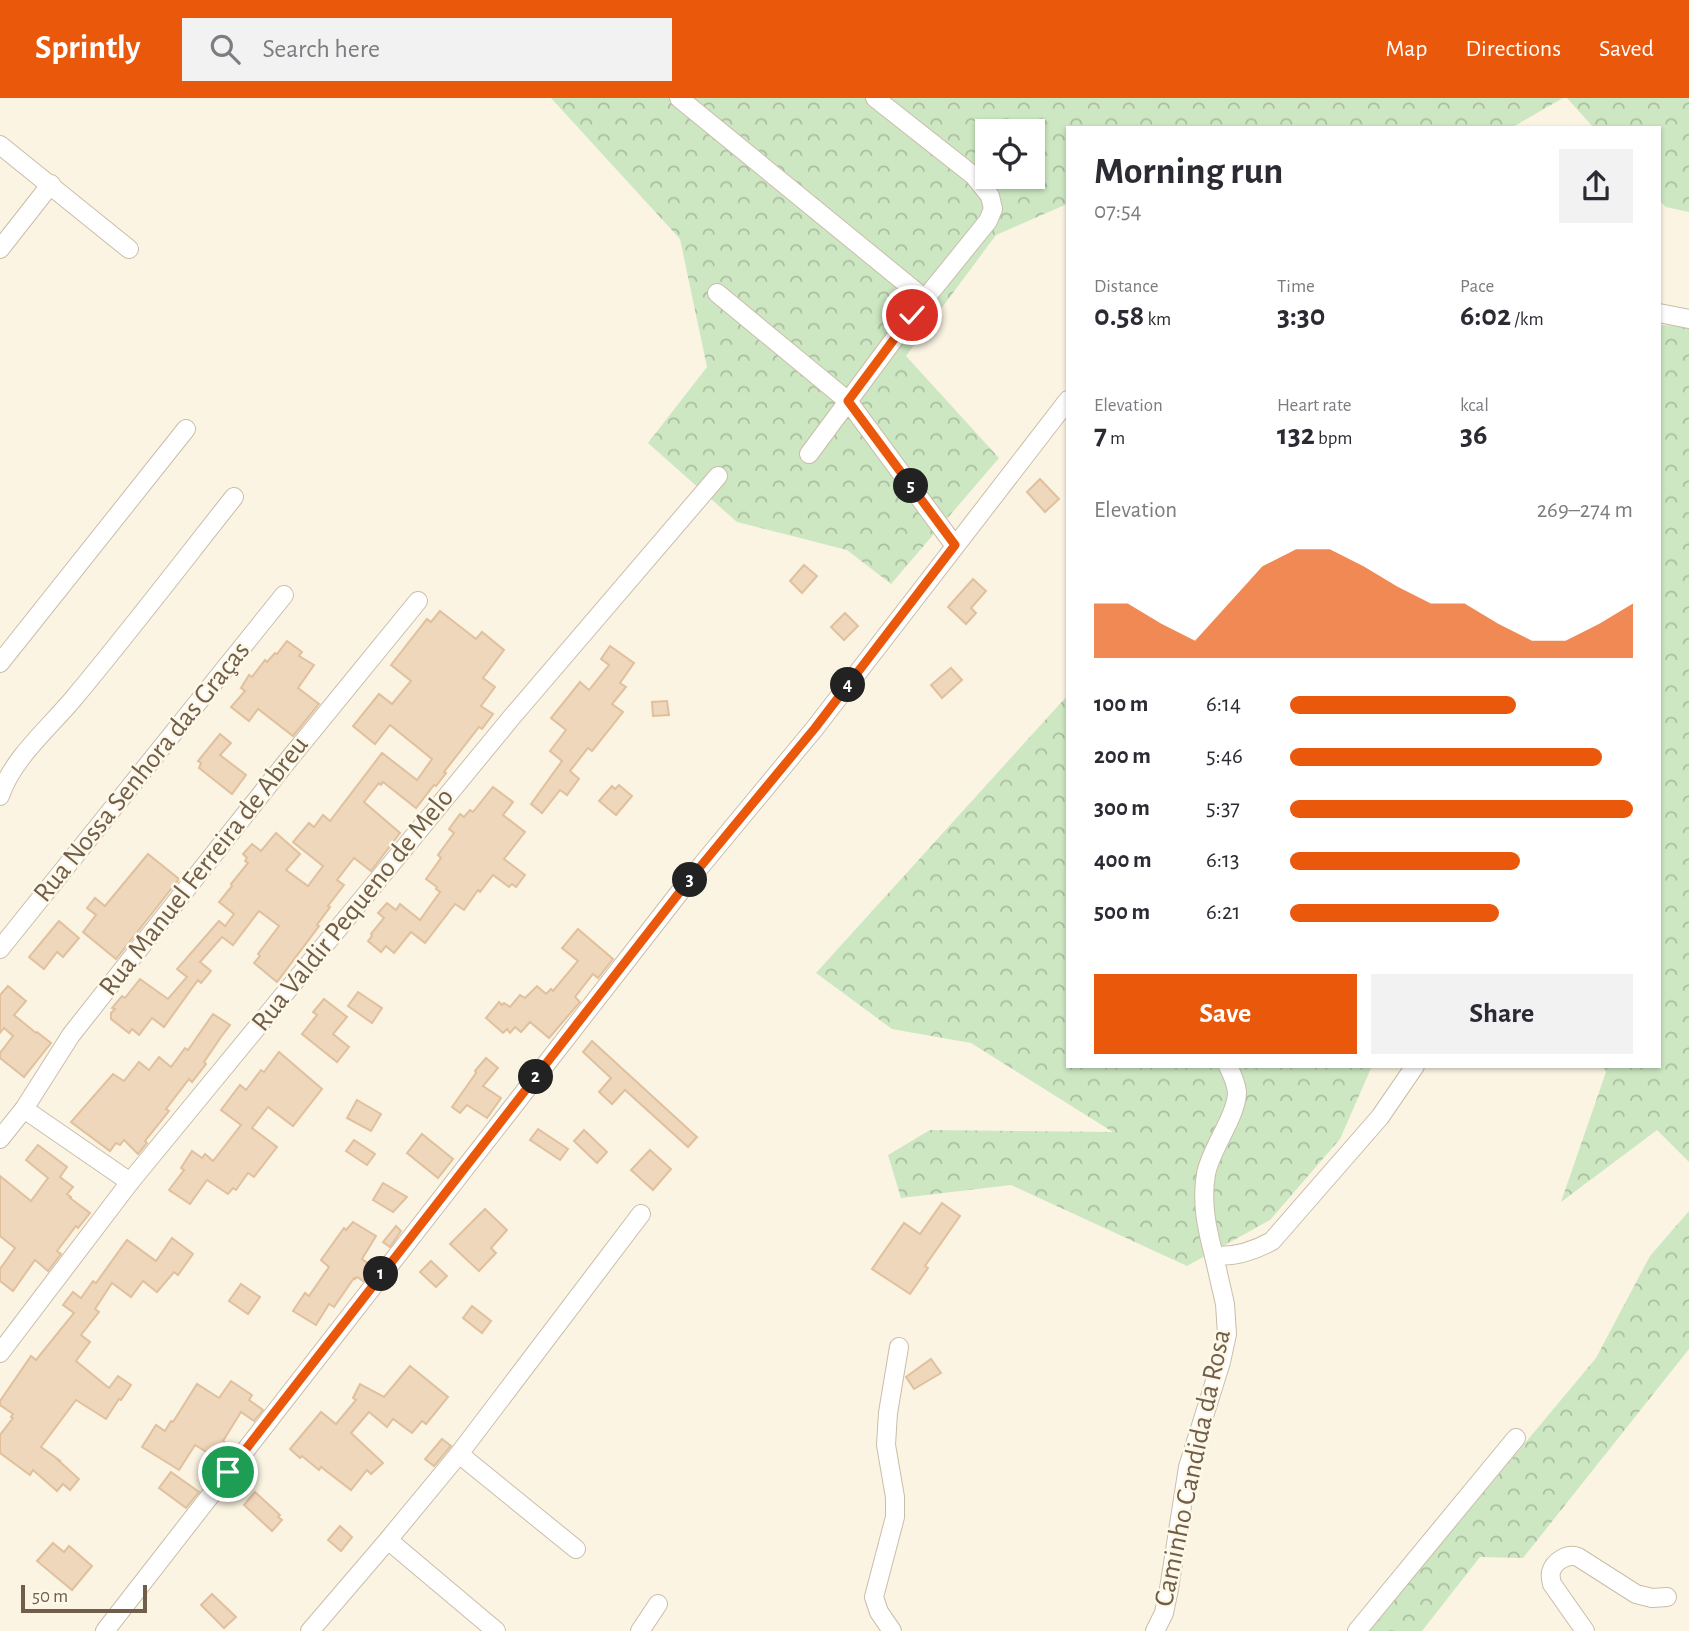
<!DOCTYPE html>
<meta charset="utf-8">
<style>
:root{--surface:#fff;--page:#f2f2f3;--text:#2b2b33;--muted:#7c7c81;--accent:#ea580c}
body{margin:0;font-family:"Alegreya Sans",sans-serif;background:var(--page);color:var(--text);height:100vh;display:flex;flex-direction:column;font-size:26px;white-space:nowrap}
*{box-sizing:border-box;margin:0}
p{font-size:23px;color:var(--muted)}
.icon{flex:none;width:38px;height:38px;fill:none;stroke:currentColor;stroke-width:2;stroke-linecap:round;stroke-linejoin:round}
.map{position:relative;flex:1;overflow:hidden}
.panel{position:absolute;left:1066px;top:28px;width:595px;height:942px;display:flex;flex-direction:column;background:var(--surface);border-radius:0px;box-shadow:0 2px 5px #0004}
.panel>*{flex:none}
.fabs{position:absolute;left:975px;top:21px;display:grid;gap:14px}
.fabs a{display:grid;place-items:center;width:70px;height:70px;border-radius:0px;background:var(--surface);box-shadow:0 2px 5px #0004;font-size:35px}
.scale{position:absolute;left:21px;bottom:18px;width:126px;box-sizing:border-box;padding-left:7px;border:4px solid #705d4a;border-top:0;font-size:19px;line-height:24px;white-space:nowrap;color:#705d4a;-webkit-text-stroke:5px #fef8e8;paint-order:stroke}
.pin{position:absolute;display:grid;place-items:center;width:60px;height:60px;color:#fff;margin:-30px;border:4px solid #fff;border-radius:50%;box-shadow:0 2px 7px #0007}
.km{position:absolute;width:35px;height:35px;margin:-18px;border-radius:50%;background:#222;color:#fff;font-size:19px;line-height:35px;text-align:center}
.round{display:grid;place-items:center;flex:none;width:74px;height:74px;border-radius:0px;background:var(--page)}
.headline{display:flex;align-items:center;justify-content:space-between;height:119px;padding:0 28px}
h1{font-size:38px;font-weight:700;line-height:52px}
.figures{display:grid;grid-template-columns:repeat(3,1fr);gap:10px;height:119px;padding:7px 28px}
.figures div{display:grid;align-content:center}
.figures b{font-size:30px;font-weight:700}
.figures small{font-size:19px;font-weight:400}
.figures p{font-size:19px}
.chart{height:196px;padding:14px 28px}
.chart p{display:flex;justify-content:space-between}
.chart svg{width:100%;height:126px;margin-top:7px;fill:var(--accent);opacity:.7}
.button{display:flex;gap:14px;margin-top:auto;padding:14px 28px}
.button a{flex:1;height:80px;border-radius:0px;background:var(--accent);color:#fff;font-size:28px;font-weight:700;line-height:80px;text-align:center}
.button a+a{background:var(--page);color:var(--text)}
ul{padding:0 28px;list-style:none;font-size:23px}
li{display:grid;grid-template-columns:112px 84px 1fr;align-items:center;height:52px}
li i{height:18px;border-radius:9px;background:var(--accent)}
header{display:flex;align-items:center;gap:42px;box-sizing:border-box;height:98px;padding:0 35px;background:var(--accent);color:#fff}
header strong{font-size:33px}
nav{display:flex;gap:38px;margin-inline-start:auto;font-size:24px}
.search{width:490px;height:63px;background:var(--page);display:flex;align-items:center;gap:18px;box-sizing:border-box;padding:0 24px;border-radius:0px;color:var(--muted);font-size:26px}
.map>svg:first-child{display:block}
</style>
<header>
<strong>Sprintly</strong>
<div class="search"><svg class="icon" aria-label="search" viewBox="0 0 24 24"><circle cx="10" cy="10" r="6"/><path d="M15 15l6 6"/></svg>Search here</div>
<nav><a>Map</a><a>Directions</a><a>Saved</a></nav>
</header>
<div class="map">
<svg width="1689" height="1533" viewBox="0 0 1689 1533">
<defs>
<pattern id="forest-crowns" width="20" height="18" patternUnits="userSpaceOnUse" patternTransform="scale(1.75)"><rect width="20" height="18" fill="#cce7c2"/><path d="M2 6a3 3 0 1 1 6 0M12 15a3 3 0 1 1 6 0" fill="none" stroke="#aabea0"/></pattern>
</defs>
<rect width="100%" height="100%" fill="#fbf4e2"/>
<g fill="url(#forest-crowns)" fill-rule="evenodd">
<path d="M551 0H1563L1511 30H1068L1067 106 996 137 906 258 999 360 891 486 847 452 737 424 648 345 707 269 680 141ZM987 33H1032V79H987Z"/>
<polygon points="1567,0 1689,0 1689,114 1666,109 1659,102 1659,30 1594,30"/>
<polygon points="1659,227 1689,228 1689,1064 1657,1032 1561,1104 1606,974 1602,968 1659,968"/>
<polygon points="1067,598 1068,968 1372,968 1340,1041 1270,1122 1187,1168 1011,1087 901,1100 888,1057 930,1032 1113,1034 971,945 892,931 816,875"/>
<polygon points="1689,1113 1689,1251 1523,1460 1480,1459 1422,1533 1368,1533 1596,1260 1650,1158"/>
</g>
<g fill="#eed7bb" stroke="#e0c09d" stroke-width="2">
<polygon points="1040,381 1059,401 1045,414 1027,394"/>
<polygon points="804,467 817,478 802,495 790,483"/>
<polygon points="973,481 986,493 971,510 976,515 966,526 948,509"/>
<polygon points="440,513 476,541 482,534 504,552 483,580 495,589 481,608 493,616 482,631 479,629 444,674 446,675 436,688 434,687 416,710 383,684 381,687 379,685 364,704 400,735 371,773 354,760 337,782 344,787 328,808 330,809 317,827 319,828 277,884 254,865 260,858 258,856 279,828 259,813 233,847 222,839 200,864 211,873 201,885 198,882 164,929 152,920 139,937 132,931 129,935 111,921 111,915 115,911 112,910 122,898 125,900 140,881 168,901 187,879 177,871 219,823 225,828 234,816 219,804 232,788 231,786 248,765 245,763 247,760 243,756 252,746 261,753 276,735 300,756 286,772 308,788 323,768 293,744 309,725 314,729 323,717 330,723 382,655 417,682 432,661 390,627 375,646 353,628 379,596 392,606 411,583 391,567 427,521 431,524"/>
<polygon points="845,515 858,528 844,542 831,529"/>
<polygon points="287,543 302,554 299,558 314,567 298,590 319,606 293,638 258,611 249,623 231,609 245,593 241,590 249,577 252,579 265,562 267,564 275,555 277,556"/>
<polygon points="610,548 634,565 620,585 626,589 612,606 623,614 592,653 588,650 570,673 579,681 567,697 560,692 542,715 531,706 562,663 550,653 566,632 551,620 580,584 589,592 609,567 601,561"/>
<polygon points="951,570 962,582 942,600 931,587"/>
<polygon points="667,603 669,617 653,618 652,604"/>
<polygon points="220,636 231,645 220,657 246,677 232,696 199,670 201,665 198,663"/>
<polygon points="619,687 632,698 616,717 599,703 612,688 615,691"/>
<polygon points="493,689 513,704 503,717 525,734 504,761 525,777 516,789 512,786 509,789 493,777 480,794 478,792 464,812 455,806 425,845 411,834 394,855 386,848 381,854 368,843 372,838 371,836 384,820 378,815 387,805 396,812 400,806 420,822 440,794 436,791 437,789 426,781 441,760 438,757 454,735 449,731 460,716 464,719 470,712 473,714"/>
<polygon points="148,756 179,781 116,861 83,834 96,817 87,810 95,800 105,808"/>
<polygon points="59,823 79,840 63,859 57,854 44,871 29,859"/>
<polygon points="578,831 613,861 598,880 593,876 575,899 580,904 549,940 530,924 521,934 515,929 510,935 507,931 503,935 486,920 499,904 502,907 504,905 510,909 520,897 525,900 537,888 546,896 551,891 553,893 578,863 562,850"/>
<polygon points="8,888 26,903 14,917 36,935 37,934 51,945 24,979 0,960 0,955 13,938 4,930 0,935 0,897"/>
<polygon points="358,894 382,910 372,925 348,908"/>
<polygon points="324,901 347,919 333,936 349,949 337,964 302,936 317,917 313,914"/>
<polygon points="213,916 230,927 221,939 204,964 206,966 192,984 189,981 166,1011 169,1013 145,1043 147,1045 138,1056 124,1042 120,1047 116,1045 110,1053 71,1024 113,976 124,983 139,964 149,972 159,959 171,969 185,950 188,952"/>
<polygon points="592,943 697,1039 688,1049 625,992 612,1006 599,994 611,980 583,954"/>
<polygon points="279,954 322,991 293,1028 268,1009 252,1030 277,1049 254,1079 248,1075 236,1092 233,1090 228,1096 207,1082 190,1106 169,1092 184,1072 181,1070 192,1053 202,1060 205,1056 213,1063 241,1027 221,1012 240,987 246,992 261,972 264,974"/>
<polygon points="486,960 498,970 483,988 501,1000 487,1020 467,1007 460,1015 452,1009 476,975 475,973"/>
<polygon points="357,1002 381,1016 371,1033 347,1020"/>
<polygon points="538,1031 568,1051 560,1062 530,1042"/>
<polygon points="584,1032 607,1054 597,1065 574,1043"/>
<polygon points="422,1036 453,1061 438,1080 407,1055"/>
<polygon points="354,1042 375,1056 367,1067 346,1053"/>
<polygon points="38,1047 67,1069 60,1079 73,1089 67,1096 71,1099 70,1100 90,1115 78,1130 76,1128 57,1153 61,1156 48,1173 35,1162 13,1193 0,1183 0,1171 15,1150 0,1138 0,1078 31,1103 48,1080 26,1062"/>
<polygon points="650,1052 671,1071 653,1092 631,1072"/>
<polygon points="383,1085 407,1099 393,1114 373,1102"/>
<polygon points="942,1105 960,1118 925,1168 928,1170 910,1196 872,1171 904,1125 920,1136"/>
<polygon points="485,1111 507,1132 491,1150 496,1155 479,1173 450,1146"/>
<polygon points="353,1124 376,1138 362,1161 373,1169 363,1183 357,1179 355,1181 354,1180 334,1209 329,1206 316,1227 293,1213 305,1195 309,1198 329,1169 321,1162 344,1130 346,1132"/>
<polygon points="396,1128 401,1133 390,1149 383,1144"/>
<polygon points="172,1140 193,1156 178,1177 174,1174 157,1194 143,1183 131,1199 112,1185 95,1211 99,1214 81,1237 90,1244 76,1263 109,1290 118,1278 131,1287 121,1302 119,1301 106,1321 76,1302 41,1349 59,1362 58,1362 79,1381 70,1392 63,1386 57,1393 33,1372 30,1377 0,1355 0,1337 13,1320 11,1319 13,1316 0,1307 0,1303 31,1258 36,1262 74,1215 63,1207 73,1194 81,1200 93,1183 96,1185 127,1142 156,1163"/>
<polygon points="431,1163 447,1178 436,1189 420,1174"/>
<polygon points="241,1186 260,1199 248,1216 229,1203"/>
<polygon points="472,1208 491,1223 482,1235 463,1220"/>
<polygon points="931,1261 941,1275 914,1291 906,1279"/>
<polygon points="410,1268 448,1299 426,1326 422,1323 412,1335 393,1321 387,1329 369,1314 351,1335 383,1365 371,1376 367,1372 351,1392 321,1369 319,1372 302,1358 300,1360 290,1351 321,1314 336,1326 356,1302 353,1300 360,1286 384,1299"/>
<polygon points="231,1283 252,1297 249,1302 263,1312 254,1323 241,1314 223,1343 227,1346 218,1361 195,1347 179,1372 142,1349 156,1327 165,1333 171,1323 173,1324 197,1286 219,1300"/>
<polygon points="442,1341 451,1348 434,1368 425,1361"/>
<polygon points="171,1374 199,1394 186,1410 159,1390"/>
<polygon points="255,1394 280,1417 278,1419 282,1422 272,1433 244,1407"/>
<polygon points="340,1428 352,1439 341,1453 328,1442"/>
<polygon points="53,1445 64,1454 69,1448 92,1468 72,1492 37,1463"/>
<polygon points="212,1496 236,1519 224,1530 201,1507"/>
</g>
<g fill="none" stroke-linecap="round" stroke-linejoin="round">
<g stroke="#cabdaa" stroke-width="20">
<g id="minor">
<polyline points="679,0 925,201"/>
<polyline points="0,47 129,151"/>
<polyline points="0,151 51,86"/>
<polyline points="717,195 848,303 955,448"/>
<polyline points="1659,215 1689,221"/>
<polyline points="809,356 912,217 988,123 993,111 990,98 974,78 875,0"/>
<polyline points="0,565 186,331"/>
<path d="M0 698C12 661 49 630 74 600 129 534 181 466 234 399"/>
<polyline points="0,851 284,497"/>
<polyline points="24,1011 130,1084"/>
<polyline points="0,1041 24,1011 71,937 285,666 418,503"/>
<path d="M1214 1158C1207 1131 1201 1105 1206 1076 1210 1052 1237 1018 1237 994 1236 985 1232 976 1228 968"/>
<polyline points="0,1255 130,1084 511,620 718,378"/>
<polyline points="459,1356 576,1451"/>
<polyline points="388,1442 496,1533"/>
<polyline points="105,1533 686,786 815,630 1068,302"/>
<polyline points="310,1533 388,1442 459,1356 641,1116"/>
<polyline points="640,1533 658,1506"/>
<polyline points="892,1533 879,1514 874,1499 895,1419 895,1399 886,1347 888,1315 899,1249"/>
<path d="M1155 1533 1164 1515 1169 1491 1188 1369 1221 1264 1227 1236 1225 1206 1214 1158C1236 1159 1254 1153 1272 1143L1380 1019 1415 968"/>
<polyline points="1357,1533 1516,1340"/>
<path d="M1585 1533 1552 1486C1551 1482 1550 1478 1551 1474 1554 1463 1568 1455 1578 1459L1636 1496 1652 1500 1667 1499"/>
</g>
</g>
<use href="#minor" stroke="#fff" stroke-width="18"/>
</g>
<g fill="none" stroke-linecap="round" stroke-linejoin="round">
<g stroke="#fff" stroke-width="14">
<polyline id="route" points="228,1374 686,786 815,630 955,447 848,303 912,217"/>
</g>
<use href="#route" stroke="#ea580c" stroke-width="9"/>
</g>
<g text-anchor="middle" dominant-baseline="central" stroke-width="5" stroke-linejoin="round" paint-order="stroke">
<g font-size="28" fill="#705d4a" stroke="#fef8e8">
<text transform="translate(142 674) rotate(-51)">Rua Nossa Senhora das Graças</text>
<text transform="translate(204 768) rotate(-52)">Rua Manuel Ferreira de Abreu</text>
<text transform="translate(353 812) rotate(-51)">Rua Valdir Pequeno de Melo</text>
<text transform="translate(1193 1370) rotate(-78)">Caminho Candida da Rosa</text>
</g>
</g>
</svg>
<div class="fabs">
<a><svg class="icon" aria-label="locate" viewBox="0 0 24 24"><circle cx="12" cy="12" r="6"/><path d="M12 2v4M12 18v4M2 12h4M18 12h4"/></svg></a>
</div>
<div class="scale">50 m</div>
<div class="pin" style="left:228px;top:1374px;background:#1e9e55"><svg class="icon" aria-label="arrive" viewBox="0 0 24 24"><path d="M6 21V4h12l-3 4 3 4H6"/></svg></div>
<div class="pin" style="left:912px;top:217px;background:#d93025"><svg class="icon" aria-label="check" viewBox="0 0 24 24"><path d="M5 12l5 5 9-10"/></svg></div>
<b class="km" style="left:381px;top:1176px">1</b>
<b class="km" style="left:536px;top:979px">2</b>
<b class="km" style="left:690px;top:782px">3</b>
<b class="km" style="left:848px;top:587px">4</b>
<b class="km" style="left:911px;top:388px">5</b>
<section class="panel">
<div class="headline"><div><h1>Morning run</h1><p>07:54</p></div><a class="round"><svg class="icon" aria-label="share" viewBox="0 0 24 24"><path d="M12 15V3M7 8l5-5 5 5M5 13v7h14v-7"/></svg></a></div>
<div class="figures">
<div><p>Distance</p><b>0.58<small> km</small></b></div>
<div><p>Time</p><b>3:30</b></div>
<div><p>Pace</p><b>6:02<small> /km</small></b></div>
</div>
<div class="figures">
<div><p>Elevation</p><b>7<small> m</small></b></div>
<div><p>Heart rate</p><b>132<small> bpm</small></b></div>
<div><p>kcal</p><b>36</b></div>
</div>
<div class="chart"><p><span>Elevation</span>269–274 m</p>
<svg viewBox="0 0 160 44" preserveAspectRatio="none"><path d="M0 44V25L10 25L20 32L30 38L40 25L50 12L60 6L70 6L80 12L90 19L100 25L110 25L120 32L130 38L140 38L150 32L160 25V44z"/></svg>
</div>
<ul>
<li><b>100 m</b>6:14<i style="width:66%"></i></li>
<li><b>200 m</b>5:46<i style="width:91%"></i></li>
<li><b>300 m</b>5:37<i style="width:100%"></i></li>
<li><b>400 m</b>6:13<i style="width:67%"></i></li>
<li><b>500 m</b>6:21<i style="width:61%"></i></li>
</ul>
<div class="button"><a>Save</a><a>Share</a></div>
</section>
</div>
